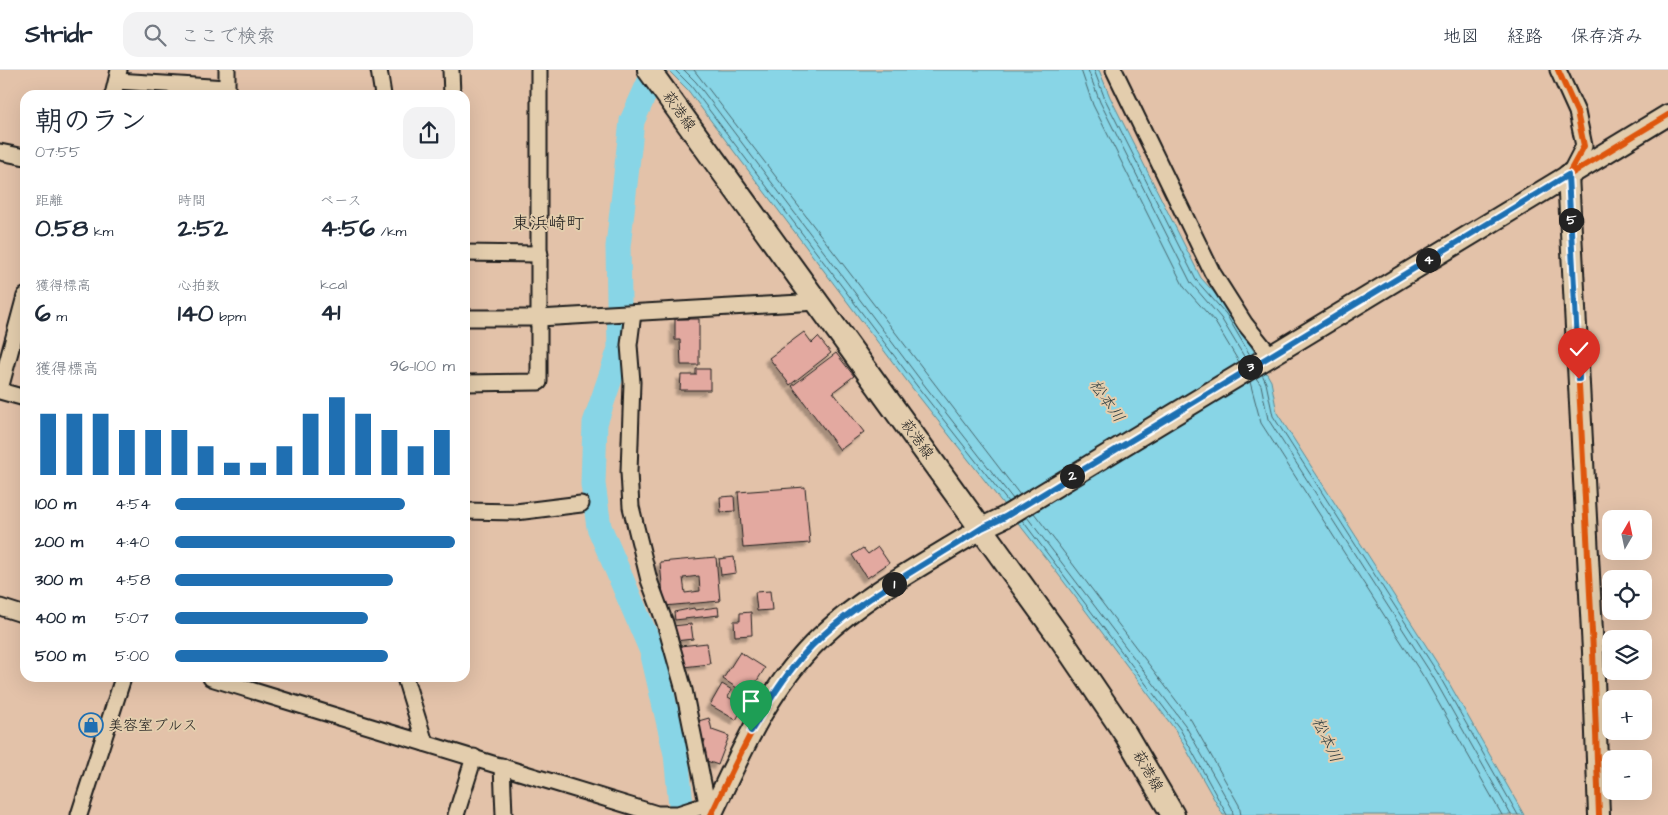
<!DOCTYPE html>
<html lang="ja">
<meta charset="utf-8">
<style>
:root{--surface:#fff;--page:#f2f2f3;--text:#1f2937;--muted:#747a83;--line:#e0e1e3;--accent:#1f6fb2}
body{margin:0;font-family:"Architects Daughter","Klee One",sans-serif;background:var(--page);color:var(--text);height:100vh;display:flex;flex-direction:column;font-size:19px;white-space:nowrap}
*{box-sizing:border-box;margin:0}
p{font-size:16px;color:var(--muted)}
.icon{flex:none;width:28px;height:28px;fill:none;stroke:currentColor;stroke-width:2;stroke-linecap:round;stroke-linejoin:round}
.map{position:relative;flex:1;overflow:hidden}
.details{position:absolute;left:20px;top:20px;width:450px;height:592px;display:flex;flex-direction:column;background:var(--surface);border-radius:15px;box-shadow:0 5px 20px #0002}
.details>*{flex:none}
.needle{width:32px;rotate:9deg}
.controls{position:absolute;left:1602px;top:440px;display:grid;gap:10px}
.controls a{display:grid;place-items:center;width:50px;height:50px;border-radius:10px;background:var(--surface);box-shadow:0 5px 20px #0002;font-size:25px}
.pin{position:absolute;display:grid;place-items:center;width:42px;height:42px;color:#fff;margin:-51px -21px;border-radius:50% 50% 50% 0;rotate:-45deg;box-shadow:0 0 5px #0007}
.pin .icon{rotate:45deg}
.km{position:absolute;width:25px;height:25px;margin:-12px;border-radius:50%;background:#222;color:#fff;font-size:14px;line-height:25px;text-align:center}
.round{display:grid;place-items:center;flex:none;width:52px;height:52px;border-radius:15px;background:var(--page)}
.overview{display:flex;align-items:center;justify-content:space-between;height:85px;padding:0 15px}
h1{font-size:28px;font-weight:800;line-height:38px}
.stats{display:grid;grid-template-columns:repeat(3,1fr);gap:8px;height:85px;padding:5px 15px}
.stats div{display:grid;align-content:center}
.stats b{font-size:25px;font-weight:800}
.stats small{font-size:14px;font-weight:400}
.stats p{font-size:14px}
.chart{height:140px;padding:10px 15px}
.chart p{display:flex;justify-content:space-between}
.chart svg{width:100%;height:90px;margin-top:5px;stroke:var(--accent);stroke-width:6}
ul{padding:0 15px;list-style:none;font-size:16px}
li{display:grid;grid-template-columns:80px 60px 1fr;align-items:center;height:38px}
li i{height:12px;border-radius:6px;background:var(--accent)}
header{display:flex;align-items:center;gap:30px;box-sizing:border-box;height:70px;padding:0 25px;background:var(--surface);border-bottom:1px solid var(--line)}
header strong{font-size:24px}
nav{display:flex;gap:28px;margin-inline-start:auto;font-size:18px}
.search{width:350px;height:45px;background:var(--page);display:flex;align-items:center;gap:12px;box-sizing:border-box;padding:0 18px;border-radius:15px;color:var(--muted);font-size:19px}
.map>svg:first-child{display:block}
</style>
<header>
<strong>Stridr</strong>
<div class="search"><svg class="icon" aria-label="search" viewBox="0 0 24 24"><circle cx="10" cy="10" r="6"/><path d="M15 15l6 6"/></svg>ここで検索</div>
<nav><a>地図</a><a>経路</a><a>保存済み</a></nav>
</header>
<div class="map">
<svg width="1668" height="745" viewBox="0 0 1668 745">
<defs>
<filter id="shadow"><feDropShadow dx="-4.5" dy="4.5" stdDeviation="1" flood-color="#0004"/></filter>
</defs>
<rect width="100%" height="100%" fill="#e3c2a9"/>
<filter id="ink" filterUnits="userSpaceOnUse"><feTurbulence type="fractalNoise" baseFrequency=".02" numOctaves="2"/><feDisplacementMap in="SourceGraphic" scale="10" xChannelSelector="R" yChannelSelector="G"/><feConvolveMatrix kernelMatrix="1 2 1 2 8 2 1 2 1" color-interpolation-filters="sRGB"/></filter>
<g filter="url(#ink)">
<polygon fill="#88d5e6" stroke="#5d8b95" points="668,0 1099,0 1110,27 1201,208 1231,241 1271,311 1277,343 1441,599 1524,745 1223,745 1176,661 1055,500 913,319 687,19"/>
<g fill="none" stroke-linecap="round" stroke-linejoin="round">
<g stroke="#47666d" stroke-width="1">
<polyline points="675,0 691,16 917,316 1008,432"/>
<polyline points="684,0 696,12 922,312 1013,429"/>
<polyline points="694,0 1020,425"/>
<polyline points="1081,0 1093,35 1184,217 1215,252 1239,292"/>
<polyline points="1088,0 1100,32 1191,213 1221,248 1245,288"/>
<polyline points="1094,0 1105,29 1196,210 1226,244 1250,285"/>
<polyline points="1262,304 1266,313 1273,346 1437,602 1518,745"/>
<polyline points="1256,308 1261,315 1268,349 1432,605 1511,745"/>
<polyline points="1250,312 1261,353 1425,609 1502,745"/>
<polyline points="1034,443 1191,650 1239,735 1241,745"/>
<polyline points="1027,447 1185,655 1232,738 1233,745"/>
<polyline points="1022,450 1180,659 1227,745"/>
</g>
<polyline stroke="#88d5e6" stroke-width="25" points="655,0 632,51 618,177 620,279 595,353 593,414 599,457 652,581 676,684 682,745"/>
</g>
<g fill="#e3a9a0" stroke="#1c1c1c" fill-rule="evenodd" filter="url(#shadow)">
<polygon points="675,249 699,249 699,295 681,295 680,270 675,270"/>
<polygon points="804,262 812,273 818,267 831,283 790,315 769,288"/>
<polygon points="836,283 854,306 833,322 864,362 840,380 792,316"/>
<polygon points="696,299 710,299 710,320 680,320 681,305 696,305"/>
<polygon points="805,417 810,473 743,478 738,422"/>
<polygon points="734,426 735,441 721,442 720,427"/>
<polygon points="878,477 889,493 867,508 852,485 863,478 868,484"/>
<path d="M716 487 720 531 664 536 660 492ZM699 506 700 521 685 523 683 508Z"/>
<polygon points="734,487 736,503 721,505 719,489"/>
<polygon points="770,521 772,540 757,541 755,522"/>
<polygon points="718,537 719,545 675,550 674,542 694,538 695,540"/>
<polygon points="751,542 752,565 735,566 734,551 740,551 740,543"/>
<polygon points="691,554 693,569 675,571 673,556"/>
<polygon points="707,573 710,594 683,597 680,576"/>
<polygon points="740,582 765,598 748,625 723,609"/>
<polygon points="722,614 732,620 728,627 744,636 736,650 710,635"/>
<polygon points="709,648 712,660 729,666 718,695 704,690 701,681 705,670 699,668 695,652"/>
</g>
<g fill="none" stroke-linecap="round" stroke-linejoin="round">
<g stroke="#1c1c1c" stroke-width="19">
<g id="minor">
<polyline points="227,0 227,25"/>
<polyline points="379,0 383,25"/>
<polyline points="451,0 452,25"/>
<polyline points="1114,0 1212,202 1245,254 1270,285"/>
<polyline points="1558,0 1577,42 1584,76 1569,105"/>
<polyline points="117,11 226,18"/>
<polyline points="113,25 119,0"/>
<polyline points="0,82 25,87"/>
<polyline points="465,183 540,184"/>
<polyline points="633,243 629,275 632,312 629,402 631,437 649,510 665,553 684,620 709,743"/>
<polyline points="465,248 539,248 818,232"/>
<polyline points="465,313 539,312 539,0"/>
<polyline points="0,319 25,226"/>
<polyline points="0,321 25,328"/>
<polyline points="465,441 516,442 581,434"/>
<polyline points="0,537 25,545"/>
<polyline points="211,608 657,744 678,744 706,735"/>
<polyline points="405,608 425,673"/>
<polyline points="502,696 504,745"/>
<polyline points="79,745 123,608"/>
<polyline points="456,745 474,687"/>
</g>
</g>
<g stroke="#1c1c1c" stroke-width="24">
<g id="tertiary">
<polyline points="1568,105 1593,581 1599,745"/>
<path d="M711 745C741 682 769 616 821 567 867 523 928 492 982 458L1005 447 1668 45"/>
</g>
</g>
<g stroke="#1c1c1c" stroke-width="26">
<polyline id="secondary" points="649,0 1063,572 1126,665 1173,745"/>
</g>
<use href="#minor" stroke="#e3cdad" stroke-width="15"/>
<use href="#tertiary" stroke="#e3cdad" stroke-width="20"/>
<use href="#secondary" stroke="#e3cdad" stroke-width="22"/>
<g stroke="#e3cdad" stroke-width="9">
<g id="cycleway">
<polyline points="1558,0 1577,42 1584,76 1568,105 1593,581 1599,745"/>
<path d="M711 745C741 682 769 616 821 567 867 523 928 492 982 458L1005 447 1668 45"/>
</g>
</g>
<use href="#cycleway" stroke="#de560d" stroke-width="6"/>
</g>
</g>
<g fill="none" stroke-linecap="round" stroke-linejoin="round" filter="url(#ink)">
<g stroke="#fff" stroke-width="10">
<path id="route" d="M751 661C771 628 792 593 821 567 868 524 928 493 982 458L1005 447 1568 105 1579 309"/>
</g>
<use href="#route" stroke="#1f6fb2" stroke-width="6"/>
</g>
<defs>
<g id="shop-ring" transform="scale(1.25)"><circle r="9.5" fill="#e3cdad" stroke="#1f6fb2" stroke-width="1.5"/><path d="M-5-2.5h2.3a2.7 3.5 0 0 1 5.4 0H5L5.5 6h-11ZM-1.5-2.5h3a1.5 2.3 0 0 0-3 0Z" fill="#1f6fb2"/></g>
</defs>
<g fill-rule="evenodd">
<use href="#shop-ring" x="91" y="655"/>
</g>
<g text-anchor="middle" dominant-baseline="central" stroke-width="4" stroke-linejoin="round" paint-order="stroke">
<g font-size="15" fill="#1c1c1c" stroke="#e3cdad">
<text transform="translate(679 41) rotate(54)">萩港線</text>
<text transform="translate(917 369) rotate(54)">萩港線</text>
<text transform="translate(1148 701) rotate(60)">萩港線</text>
</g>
<g font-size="15" fill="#1c1c1c" stroke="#e3cdad" text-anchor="start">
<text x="108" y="655">美容室ブルス</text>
</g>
<g font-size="16" font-style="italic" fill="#324144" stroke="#e3cdad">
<text transform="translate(1107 331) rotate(55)">松本川</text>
<text transform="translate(1327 670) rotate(65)">松本川</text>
</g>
<g font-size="18" fill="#1c1c1c" stroke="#e3cdad">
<text x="548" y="153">東浜崎町</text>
</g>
</g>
</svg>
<div class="controls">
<a><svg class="needle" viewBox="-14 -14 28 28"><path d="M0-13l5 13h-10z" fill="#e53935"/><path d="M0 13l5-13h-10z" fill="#747a83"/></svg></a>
<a><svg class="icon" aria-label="locate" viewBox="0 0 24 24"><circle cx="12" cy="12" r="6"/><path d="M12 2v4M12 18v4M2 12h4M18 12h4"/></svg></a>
<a><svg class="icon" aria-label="layers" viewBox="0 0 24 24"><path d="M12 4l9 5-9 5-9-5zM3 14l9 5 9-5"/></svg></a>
<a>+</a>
<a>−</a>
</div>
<div class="pin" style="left:751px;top:661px;background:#1e9e55"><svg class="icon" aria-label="arrive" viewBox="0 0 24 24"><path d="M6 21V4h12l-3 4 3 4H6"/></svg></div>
<div class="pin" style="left:1579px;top:309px;background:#d93025"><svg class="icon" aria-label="check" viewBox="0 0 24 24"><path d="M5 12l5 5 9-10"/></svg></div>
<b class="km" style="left:894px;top:514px">1</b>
<b class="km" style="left:1072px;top:406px">2</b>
<b class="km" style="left:1250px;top:297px">3</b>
<b class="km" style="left:1428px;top:190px">4</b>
<b class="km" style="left:1571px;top:150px">5</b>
<section class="details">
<div class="overview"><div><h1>朝のラン</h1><p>07:55</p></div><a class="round"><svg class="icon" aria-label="share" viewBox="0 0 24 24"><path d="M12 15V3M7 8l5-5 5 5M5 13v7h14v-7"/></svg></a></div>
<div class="stats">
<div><p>距離</p><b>0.58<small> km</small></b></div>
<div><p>時間</p><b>2:52</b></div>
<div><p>ペース</p><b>4:56<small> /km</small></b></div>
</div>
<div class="stats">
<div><p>獲得標高</p><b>6<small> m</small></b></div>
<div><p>心拍数</p><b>140<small> bpm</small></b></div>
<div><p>kcal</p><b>41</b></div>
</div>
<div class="chart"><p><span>獲得標高</span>96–100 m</p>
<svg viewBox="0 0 160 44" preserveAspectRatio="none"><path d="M5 44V14M15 44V14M25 44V14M35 44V22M45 44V22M55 44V22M65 44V30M75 44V38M85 44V38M95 44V30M105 44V14M115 44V6M125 44V14M135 44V22M145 44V30M155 44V22"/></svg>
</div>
<ul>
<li><b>100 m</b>4:54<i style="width:82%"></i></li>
<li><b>200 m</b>4:40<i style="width:100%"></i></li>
<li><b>300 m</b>4:58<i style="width:78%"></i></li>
<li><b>400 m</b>5:07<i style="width:69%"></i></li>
<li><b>500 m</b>5:00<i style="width:76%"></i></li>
</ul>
</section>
</div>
